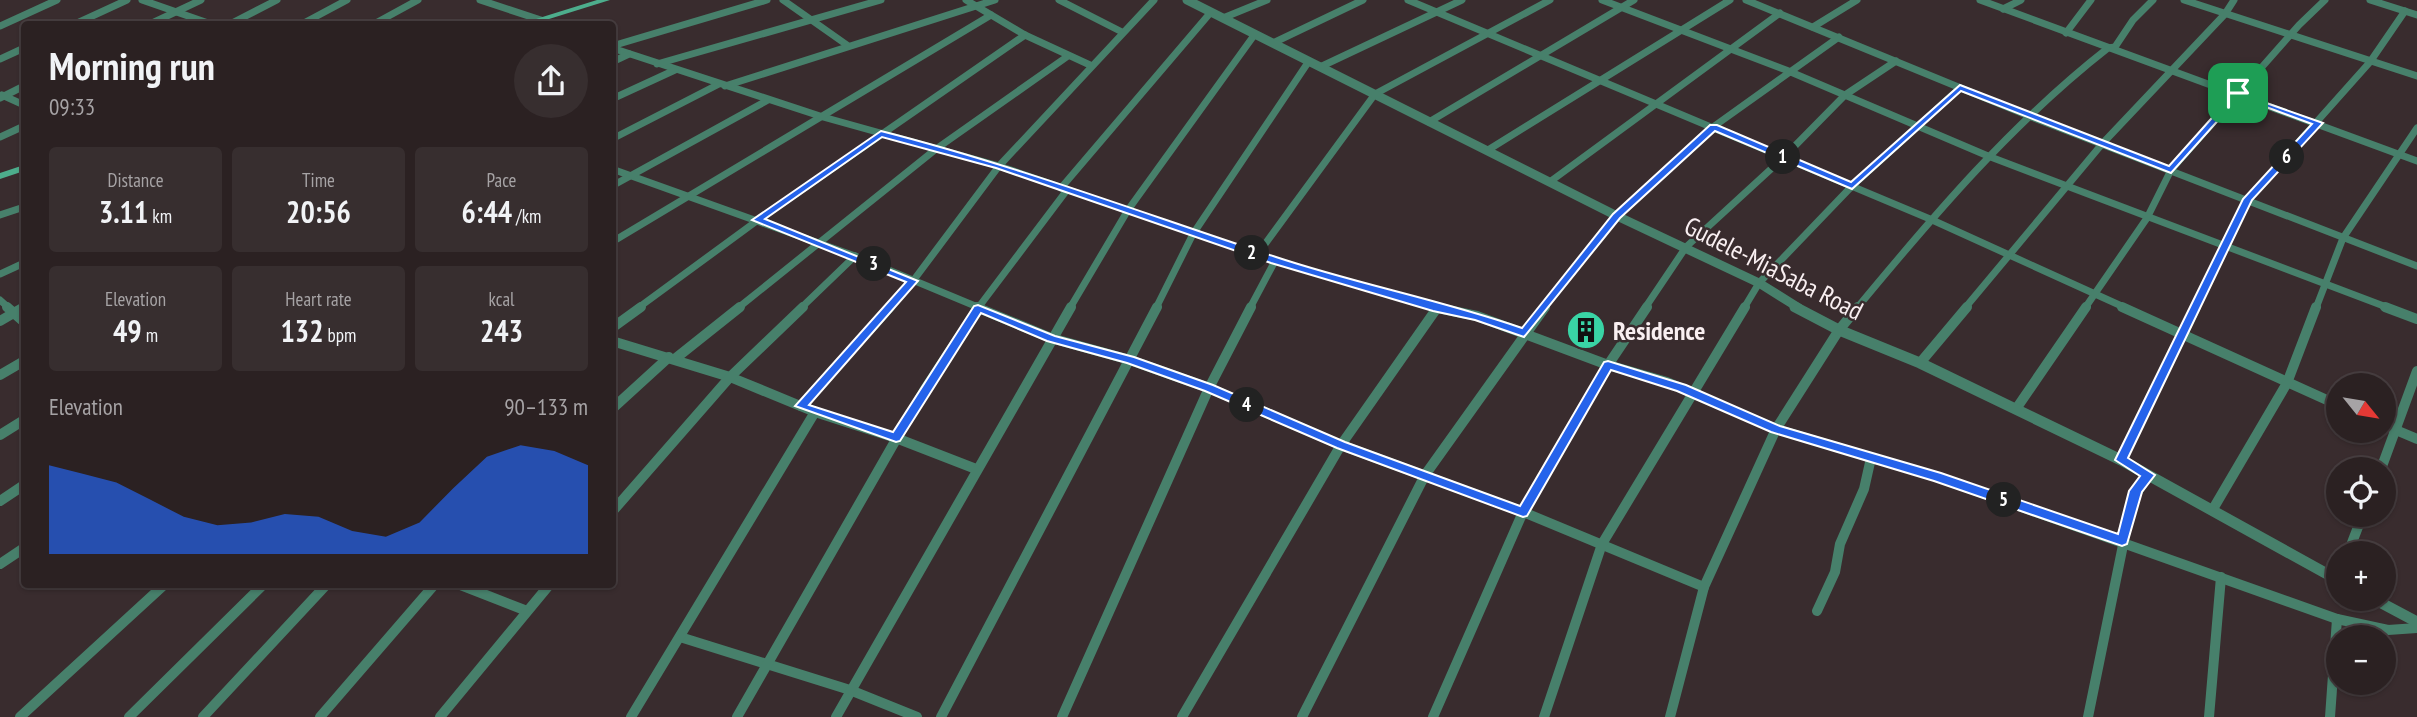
<!DOCTYPE html>
<meta charset="utf-8">
<style>
:root{--surface:#2b2122;--page:#372e2f;--text:#f1f3f6;--muted:#a6a3a5;--line:#473e40;--accent:#2563eb}
body{margin:0;font-family:"PT Sans Narrow",sans-serif;background:var(--page);color:var(--text);height:100vh;display:flex;flex-direction:column;font-size:26px;white-space:nowrap}
*{box-sizing:border-box;margin:0}
p{font-size:23px;color:var(--muted)}
.icon{flex:none;width:38px;height:38px;fill:none;stroke:currentColor;stroke-width:2;stroke-linecap:round;stroke-linejoin:round}
.map{position:relative;flex:1;overflow:hidden}
.panel{position:absolute;left:21px;top:21px;width:595px;height:567px;display:flex;flex-direction:column;background:var(--surface);border-radius:7px;box-shadow:0 2px 5px #0004,0 0 0 2px var(--line)}
.panel>*{flex:none}
.needle{width:46px;rotate:120deg}
.buttons{position:absolute;left:2326px;top:373px;display:grid;gap:14px}
.buttons a{display:grid;place-items:center;width:70px;height:70px;border-radius:50%;background:var(--surface);box-shadow:0 2px 5px #0004,0 0 0 2px var(--line);font-size:35px}
.pin{position:absolute;display:grid;place-items:center;width:60px;height:60px;color:#fff;margin:-30px;border-radius:14px;box-shadow:0 4px 10px #0006}
.km{position:absolute;width:35px;height:35px;margin:-18px;border-radius:50%;background:#222;color:#fff;font-size:19px;line-height:35px;text-align:center}
.round{display:grid;place-items:center;flex:none;width:74px;height:74px;border-radius:37px;background:var(--page)}
.overview{display:flex;align-items:center;justify-content:space-between;height:119px;padding:0 28px}
h1{font-size:38px;font-weight:700;line-height:52px}
.stats{display:grid;grid-template-columns:repeat(3,1fr);gap:10px;height:119px;padding:7px 28px}
.stats div{display:grid;align-content:center;border-radius:7px;background:var(--page);text-align:center}
.stats b{font-size:30px;font-weight:700}
.stats small{font-size:19px;font-weight:400}
.stats p{font-size:19px}
.chart{height:196px;padding:14px 28px}
.chart p{display:flex;justify-content:space-between}
.chart svg{width:100%;height:126px;margin-top:7px;fill:var(--accent);opacity:.7}
.map>svg:first-child{display:block}
</style>
<div class="map">
<svg width="2417" height="717" viewBox="0 0 2417 717">
<rect width="100%" height="100%" fill="#392c2e"/>
<g fill="none" stroke-linecap="round" stroke-linejoin="round">
<g stroke="#47806b" stroke-width="7">
<polyline points="142,0 211,24"/>
<polyline points="480,0 553,24"/>
<polyline points="783,0 847,45"/>
<polyline points="966,0 1025,35 1090,65"/>
<polyline points="1059,0 1122,32"/>
<polyline points="1408,0 1930,219 2126,308"/>
<polyline points="1602,0 1786,70 1988,156 2389,308"/>
<polyline points="1746,0 2029,116 2417,266"/>
<polyline points="1980,0 2417,161"/>
<polyline points="2184,0 2417,76"/>
<polyline points="2370,0 2417,15"/>
<polyline points="2003,9 2021,0"/>
<polyline points="1223,18 1267,0"/>
<polyline points="75,24 127,0"/>
<polyline points="150,24 201,0"/>
<polyline points="230,24 277,0"/>
<polyline points="302,24 347,0"/>
<polyline points="374,24 418,0"/>
<polyline points="0,26 57,0"/>
<polyline points="1813,27 1857,0"/>
<polyline points="2066,33 2091,0"/>
<polyline points="1273,43 1363,0"/>
<polyline points="612,46 767,0"/>
<polyline points="612,48 823,117 999,166 1275,261 1439,308"/>
<polyline points="0,59 24,48"/>
<polyline points="612,62 629,54"/>
<polyline points="657,64 881,0"/>
<polyline points="1320,67 1462,0"/>
<polyline points="725,86 995,0"/>
<polyline points="2,95 24,105"/>
<polyline points="0,98 24,86"/>
<polyline points="612,99 675,70"/>
<polyline points="1429,122 1634,0"/>
<polyline points="0,137 24,126"/>
<polyline points="612,139 719,84"/>
<polyline points="1488,150 1730,0"/>
<polyline points="612,169 855,256 980,308"/>
<polyline points="1551,181 1780,13"/>
<polyline points="612,186 768,100"/>
<polyline points="1061,188 1211,12"/>
<polyline points="0,215 24,207"/>
<polyline points="612,242 991,15"/>
<polyline points="1257,255 1375,94 1550,0"/>
<polyline points="0,274 24,263"/>
<polyline points="0,300 9,308"/>
<polyline points="21,308 24,307"/>
<polyline points="638,308 758,220 1025,35"/>
<polyline points="738,308 936,149 1068,56"/>
<polyline points="801,308 855,256"/>
<polyline points="888,308 913,281 999,166 1154,0"/>
<polyline points="978,308 1067,190"/>
<polyline points="1070,308 1128,210 1255,34"/>
<polyline points="1156,308 1193,234 1309,61"/>
<polyline points="1250,308 1275,261"/>
<polyline points="1543,308 1617,216 1713,127 1839,37"/>
<polyline points="1645,308 1686,247 1784,157 1845,95 1896,61"/>
<polyline points="1744,308 1759,283 1852,186 1960,88"/>
<path d="M1857 308C1934 215 2012 123 2108 48L2115 47 2133 20 2153 0"/>
<polyline points="1965,308 2102,144 2225,14 2234,0"/>
<polyline points="2085,308 2147,218 2171,170 2299,25 2325,0"/>
<polyline points="2195,308 2248,199 2370,62 2405,11"/>
<polyline points="2316,308 2343,238 2417,128"/>
</g>
<g stroke="#47806b" stroke-width="10">
<polyline points="7,307 24,322"/>
<polyline points="976,307 1051,338 1130,360 1209,388 1341,445 1523,512 1704,587"/>
<polyline points="1433,307 1477,316 1608,365 1667,382 1776,429 1937,477 2337,619 2388,630 2417,628"/>
<polyline points="2122,307 2338,405"/>
<polyline points="2385,307 2417,319"/>
<polyline points="0,321 24,307"/>
<polyline points="612,328 641,307"/>
<polyline points="612,341 730,377 815,412 896,438 976,469"/>
<polyline points="676,358 740,307"/>
<polyline points="1920,363 1967,307"/>
<polyline points="0,375 24,361"/>
<polyline points="801,406 890,307"/>
<polyline points="612,409 669,357"/>
<polyline points="2016,409 2086,307"/>
<polyline points="2384,425 2417,439"/>
<polyline points="0,435 24,420"/>
<polyline points="2121,460 2196,307"/>
<polyline points="2381,469 2417,371"/>
<polyline points="0,501 24,485"/>
<polyline points="2213,509 2287,383 2316,307"/>
<polyline points="612,512 730,377 803,307"/>
<polyline points="2348,553 2363,514"/>
<polyline points="0,564 24,548"/>
<polyline points="458,584 527,611"/>
<polyline points="1817,611 1835,572 1840,544 1864,489 1871,458"/>
<polyline points="680,637 850,690 917,717"/>
<polyline points="20,717 165,584"/>
<polyline points="129,717 264,584"/>
<polyline points="203,717 327,584"/>
<polyline points="320,717 435,584"/>
<polyline points="440,717 550,584"/>
<polyline points="631,717 815,412"/>
<polyline points="737,717 925,389 979,307"/>
<polyline points="836,717 1071,307"/>
<polyline points="941,717 1157,307"/>
<polyline points="1062,717 1209,388 1251,307"/>
<polyline points="1182,717 1341,445 1437,308"/>
<polyline points="1302,717 1425,475 1545,307"/>
<polyline points="1433,717 1523,512 1608,365 1647,307"/>
<polyline points="1544,717 1602,544 1745,307"/>
<polyline points="1670,717 1704,587 1776,429 1839,330 1858,307"/>
<polyline points="2088,717 2132,501 2148,475"/>
<polyline points="2209,717 2221,577"/>
<polyline points="2330,717 2337,619"/>
</g>
<polyline stroke="#47806b" stroke-width="9" points="1187,0 1617,216 1759,283 1799,308"/>
<g stroke="#47806b" stroke-width="11">
<polyline points="1795,307 1839,330 1920,363 2121,460 2338,580"/>
<polyline points="2372,598 2417,622"/>
</g>
<g fill="#4dad8c" fill-rule="evenodd">
<polygon points="597,0 610,0 533,24 520,24"/>
<polygon points="24,165 24,171 0,179 0,173"/>
</g>
</g>
<path fill="#2563eb" stroke="#fff" stroke-width="2" fill-rule="evenodd" d="M1960 85 2169 166 2235 92 2323 123 2252 200 2128 458 2155 475 2142 492 2127 544 2122 546 1934 481 1771 432 1677 391 1611 370 1527 516 1523 517 1337 448 1205 391 1127 363 1047 341 981 313 900 441 896 442 795 406 906 282 752 220 881 131C1015 165 1145 214 1276 257 1357 284 1442 300 1522 328L1613 214 1710 125H1717L1851 182ZM1961 91 2171 173 2239 97 2312 124 2243 199 2115 460 2140 476 2129 491 2118 534 1941 473 1780 426 1686 385 1608 361 1604 362 1520 506 1345 442 1213 385 1134 357 1055 336 978 305 974 306 893 432 809 405 918 281 765 219 882 137 996 168 1271 263 1433 311 1475 320 1524 337 1620 218 1715 131 1852 189Z"/>
<defs>
<g id="building-disc" transform="scale(2.0125)"><circle r="9.5" fill="#39d4a5" stroke="#392c2e"/><path d="M-4-6H4V6H1V3H-1V6H-4ZM-2.5-4.3h1.7v1.8h-1.7ZM.8-4.3h1.7v1.8H.8ZM-2.5-1h1.7V.8h-1.7ZM.8-1h1.7V.8H.8Z" fill="#111"/></g>
</defs>
<g fill-rule="evenodd">
<use href="#building-disc" x="1586" y="330"/>
</g>
<g text-anchor="middle" dominant-baseline="central" stroke-width="5" stroke-linejoin="round" paint-order="stroke">
<g font-size="26" fill="#f9eff1" stroke="#392c2e">
<text transform="translate(1774 268) rotate(27)">Gudele-MiaSaba Road</text>
</g>
<g font-size="26" font-weight="bold" fill="#f9eff1" stroke="#392c2e" text-anchor="start">
<text x="1613" y="330">Residence</text>
</g>
</g>
</svg>
<div class="buttons">
<a><svg class="needle" viewBox="-14 -14 28 28"><path d="M0-13l5 13h-10z" fill="#e53935"/><path d="M0 13l5-13h-10z" fill="#a6a3a5"/></svg></a>
<a><svg class="icon" aria-label="locate" viewBox="0 0 24 24"><circle cx="12" cy="12" r="6"/><path d="M12 2v4M12 18v4M2 12h4M18 12h4"/></svg></a>
<a>+</a>
<a>−</a>
</div>
<div class="pin" style="left:2238px;top:93px;background:#1e9e55"><svg class="icon" aria-label="arrive" viewBox="0 0 24 24"><path d="M6 21V4h12l-3 4 3 4H6"/></svg></div>
<b class="km" style="left:1783px;top:157px">1</b>
<b class="km" style="left:1252px;top:253px">2</b>
<b class="km" style="left:874px;top:264px">3</b>
<b class="km" style="left:1247px;top:405px">4</b>
<b class="km" style="left:2004px;top:500px">5</b>
<b class="km" style="left:2287px;top:157px">6</b>
<section class="panel">
<div class="overview"><div><h1>Morning run</h1><p>09:33</p></div><a class="round"><svg class="icon" aria-label="share" viewBox="0 0 24 24"><path d="M12 15V3M7 8l5-5 5 5M5 13v7h14v-7"/></svg></a></div>
<div class="stats">
<div><p>Distance</p><b>3.11<small> km</small></b></div>
<div><p>Time</p><b>20:56</b></div>
<div><p>Pace</p><b>6:44<small> /km</small></b></div>
</div>
<div class="stats">
<div><p>Elevation</p><b>49<small> m</small></b></div>
<div><p>Heart rate</p><b>132<small> bpm</small></b></div>
<div><p>kcal</p><b>243</b></div>
</div>
<div class="chart"><p><span>Elevation</span>90–133 m</p>
<svg viewBox="0 0 160 44" preserveAspectRatio="none"><path d="M0 44V13L10 16L20 19L30 25L40 31L50 34L60 33L70 30L80 31L90 36L100 38L110 33L120 21L130 10L140 6L150 8L160 13V44z"/></svg>
</div>
</section>
</div>
